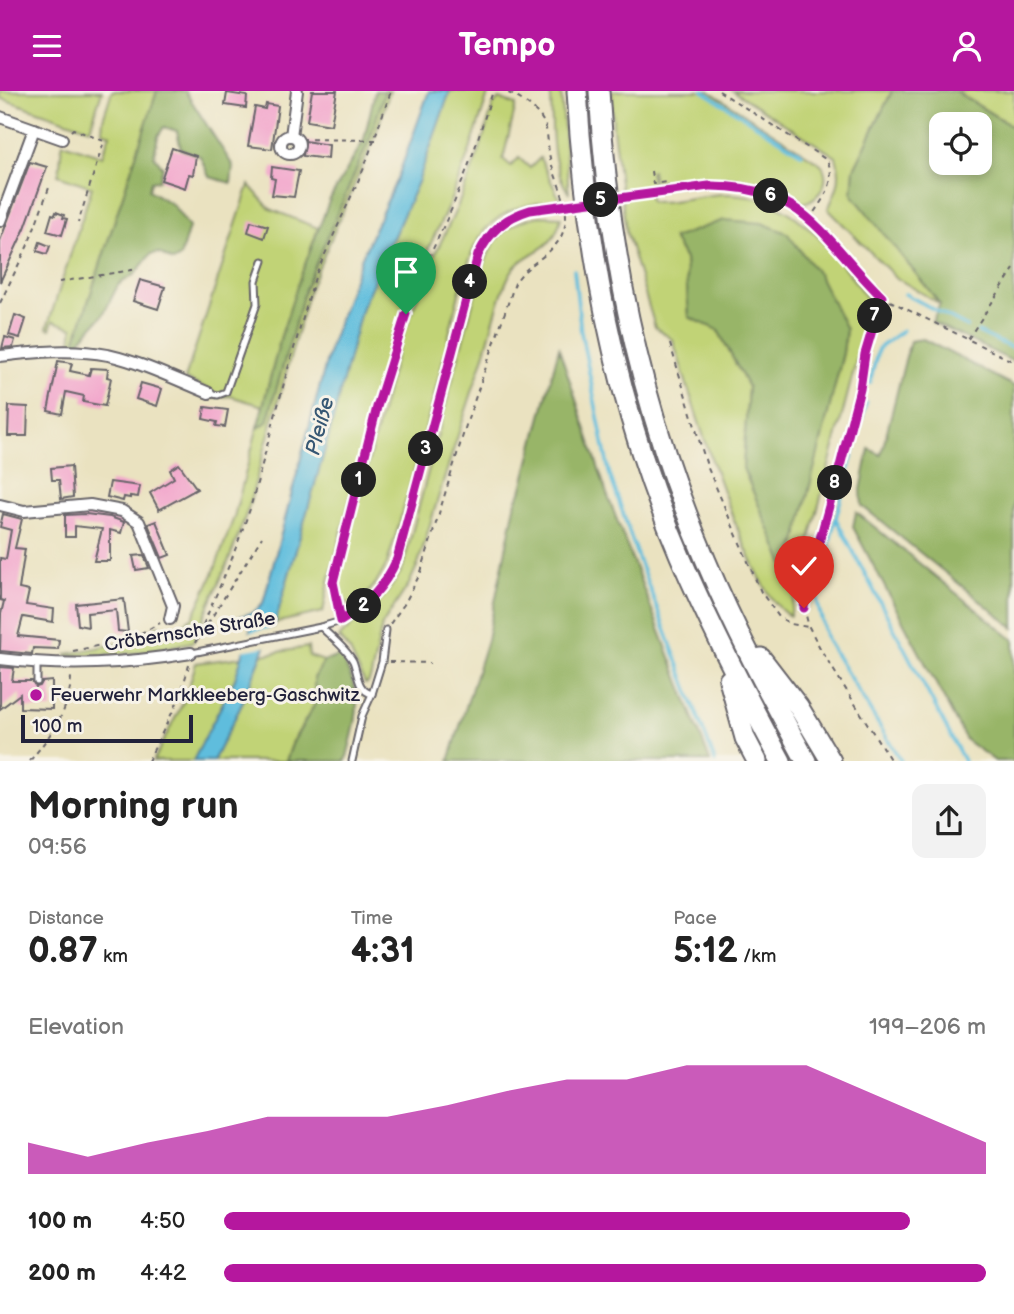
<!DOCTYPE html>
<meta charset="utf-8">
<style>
:root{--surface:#fff;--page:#f2f2f2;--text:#222;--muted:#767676;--accent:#b5179e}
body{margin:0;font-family:"Balsamiq Sans",sans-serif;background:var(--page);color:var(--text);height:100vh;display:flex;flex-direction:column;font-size:26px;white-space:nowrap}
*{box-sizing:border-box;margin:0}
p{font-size:23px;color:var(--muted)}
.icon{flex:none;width:38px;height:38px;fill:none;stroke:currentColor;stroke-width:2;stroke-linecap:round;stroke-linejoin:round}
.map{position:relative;height:670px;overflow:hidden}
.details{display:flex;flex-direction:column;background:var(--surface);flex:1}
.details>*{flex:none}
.tools{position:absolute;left:929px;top:21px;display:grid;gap:14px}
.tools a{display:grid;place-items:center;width:63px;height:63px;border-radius:14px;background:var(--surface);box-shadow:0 4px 10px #0003;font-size:35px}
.scale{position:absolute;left:21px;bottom:18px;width:172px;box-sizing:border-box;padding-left:7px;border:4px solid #22223b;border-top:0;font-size:19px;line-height:24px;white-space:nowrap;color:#22223b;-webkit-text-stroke:5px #f7f3e8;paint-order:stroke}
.pin{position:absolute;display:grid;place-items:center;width:60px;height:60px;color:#fff;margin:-72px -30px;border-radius:50% 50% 50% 0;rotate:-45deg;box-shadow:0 0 7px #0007}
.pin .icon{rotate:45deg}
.km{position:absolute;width:35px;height:35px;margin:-18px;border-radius:50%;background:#222;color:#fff;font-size:19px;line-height:35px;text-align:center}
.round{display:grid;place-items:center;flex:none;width:74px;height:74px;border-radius:14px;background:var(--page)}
.overview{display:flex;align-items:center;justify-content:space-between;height:119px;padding:0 28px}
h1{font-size:38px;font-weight:800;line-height:52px}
.metrics{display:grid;grid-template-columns:repeat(3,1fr);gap:10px;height:119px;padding:7px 28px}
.metrics div{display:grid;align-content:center}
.metrics b{font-size:35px;font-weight:800}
.metrics small{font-size:19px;font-weight:400}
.metrics p{font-size:19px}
.chart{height:196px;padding:14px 28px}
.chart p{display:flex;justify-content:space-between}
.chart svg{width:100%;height:126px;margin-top:7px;fill:var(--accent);opacity:.7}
ul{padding:0 28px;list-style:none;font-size:23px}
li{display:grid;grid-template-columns:112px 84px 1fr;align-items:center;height:52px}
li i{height:18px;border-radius:9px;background:var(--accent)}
header{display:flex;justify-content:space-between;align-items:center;height:91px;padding:0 28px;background:var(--accent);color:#fff;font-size:32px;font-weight:800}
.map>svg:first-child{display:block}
</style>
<header><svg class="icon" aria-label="menu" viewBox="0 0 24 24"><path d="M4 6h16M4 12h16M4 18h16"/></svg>Tempo<svg class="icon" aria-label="person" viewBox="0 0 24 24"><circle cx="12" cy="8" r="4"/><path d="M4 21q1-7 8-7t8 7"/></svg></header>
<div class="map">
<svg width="1014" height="670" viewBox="0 0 1014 670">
<rect width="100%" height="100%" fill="#f7f3e8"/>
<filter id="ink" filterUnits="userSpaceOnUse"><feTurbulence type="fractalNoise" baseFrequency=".0143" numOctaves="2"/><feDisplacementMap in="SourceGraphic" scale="14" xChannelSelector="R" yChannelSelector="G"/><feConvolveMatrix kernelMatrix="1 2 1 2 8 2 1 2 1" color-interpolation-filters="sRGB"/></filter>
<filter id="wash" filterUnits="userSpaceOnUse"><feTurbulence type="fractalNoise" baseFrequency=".00686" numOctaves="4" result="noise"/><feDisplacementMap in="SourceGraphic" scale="28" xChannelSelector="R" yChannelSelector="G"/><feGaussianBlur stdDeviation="1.57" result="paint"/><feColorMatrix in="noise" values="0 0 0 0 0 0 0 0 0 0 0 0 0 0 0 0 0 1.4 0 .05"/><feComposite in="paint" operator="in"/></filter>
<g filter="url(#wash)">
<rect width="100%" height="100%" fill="#eae2c0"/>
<g fill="#c1d376" stroke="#727a58" stroke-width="2" fill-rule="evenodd">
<polygon points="0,0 102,0 90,38 0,7"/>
<path d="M112 0H157L73 257H70L73 237 53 230 50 238 47 237 92 96 58 84C62 73 59 63 63 52L102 65 110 43 102 40 103 28Z"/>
<polygon points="385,0 390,0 374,48 309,199 248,418 229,469 193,551 136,562 67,565 67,563 130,550 158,534 163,539 171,541 193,526 213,483 234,426 257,338 267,331 305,198 370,47"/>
<polygon points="450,0 489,0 470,59 448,116 421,173 389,257 329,490 323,521 275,532 327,351 362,216 418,91"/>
<path d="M546 0H561L569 103C549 70 553 42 551 6Z"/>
<path d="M612 0H709L821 73C832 90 820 107 804 112 752 82 726 83 669 94L668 90 654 91 652 79 650 80 652 94 648 96 650 110C668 114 703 103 724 103 795 101 834 162 871 213L790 525C752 510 687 295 673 249L655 236 626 140 613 38ZM673 148 846 238 843 262 788 481 743 377 748 296 718 239 689 226 685 168Z"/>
<path d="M733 0H892L854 78 852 103 940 213 895 186 828 118C837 99 843 87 836 66Z"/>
<polygon points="955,0 1014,0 1014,36"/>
<path d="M499 8 516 14 503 68 511 75 519 67 530 77 540 67 560 109C530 113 506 115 484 140 464 164 450 244 441 277 425 343 407 408 387 473 379 490 369 504 353 514L344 511 337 492 397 260 429 176 456 119 479 61 493 14Z"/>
<polygon points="249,94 270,118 318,137 281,245 263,315 230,305 208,307 210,299 185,288"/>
<path d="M539 125 561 126C553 167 523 155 508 187 496 213 490 247 481 274 459 340 438 406 418 473L409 493 382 534 371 585 368 592 365 593 350 560 339 547C349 535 361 527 373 516 385 506 394 492 402 479L480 185C491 151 501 133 539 125Z"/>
<polygon points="308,556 309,565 324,570 314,587 315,613 293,650 286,670 213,670 240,617 262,564"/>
<polygon points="243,566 235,588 193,670 153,670 185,608 196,572"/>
</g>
<g fill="#98b567" stroke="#5d6c51" stroke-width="2" fill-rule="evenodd">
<polygon points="157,0 185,0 233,75 231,92 209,86 200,65 181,58 177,40 164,36 158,45 154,65 163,76 159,89 151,90 149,99 173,114 189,136 180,166 173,170 159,162 151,163 135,183 118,194 103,224 73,257"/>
<polygon points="375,0 385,0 370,47 305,198 267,331 257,338 281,245 299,189 330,108 364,49"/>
<path d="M892 0H955L1014 37V271L932 231 940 213 852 103 854 78ZM942 33H980V72H942Z"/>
<polygon points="724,129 762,132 787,142 819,184 846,238 843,262 788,483 743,377 748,296 718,239 689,226 685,168 673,147"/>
<polygon points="923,248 1014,295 1014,537 862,415 861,399 869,358 881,364 910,250"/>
<polygon points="559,257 607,403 710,670 449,670 487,549 516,410 521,401"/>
<polygon points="856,421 1014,549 1014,670 995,670 966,649 853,436"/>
<path d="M340 565C366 609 357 623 346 670H286L293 651 315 613 314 587 324 570Z"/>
</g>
<polygon fill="#5fbddd" stroke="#40708c" stroke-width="2" points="429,0 450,0 418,91 362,216 327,351 275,532 240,617 213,670 193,670 235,588 253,529 240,530 239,526 254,521 263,512 330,256 361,168 399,83"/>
<polygon fill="#eae2c0" points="277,536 269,555 241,560 246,542"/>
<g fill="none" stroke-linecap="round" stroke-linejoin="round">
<g stroke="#5fbddd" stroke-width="3.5">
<polyline points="703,0 802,63"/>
<polyline points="574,179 581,241 609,381 638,467 715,670"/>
<polyline points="905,203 967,236"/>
<polyline points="978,241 1014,258"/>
<polyline points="870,292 878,258 903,239"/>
<polyline points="866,312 826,465 817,501 818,514 827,549 901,670"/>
<polyline points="836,428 964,670"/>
</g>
</g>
<g id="blocks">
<g fill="#f2a4cb">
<polygon points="312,0 337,0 331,34 307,30"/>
<polygon points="227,2 247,5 246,17 225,14"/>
<polygon points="266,13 278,15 272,58 248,55 255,16 265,18"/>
<polygon points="305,50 329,54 328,68 303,65"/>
<polygon points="172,57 196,65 193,84 189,83 185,97 161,89"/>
<polygon points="30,71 47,76 25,137 0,191 0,150"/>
<polygon points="272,76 299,80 294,106 272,104 275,88 271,87"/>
<polygon points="56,121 64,124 63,127 67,128 62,144 47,140 52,123 55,124"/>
<polygon points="251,130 268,135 264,147 248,141"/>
<polygon points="40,151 50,155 47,163 37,160"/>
<polygon points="140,189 165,196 158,218 133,210"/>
<polygon points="15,224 26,228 20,247 9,244"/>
<polygon points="5,246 15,249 13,256 2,257"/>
<polygon points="58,270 72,272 70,280 89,284 91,277 108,278 107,286 111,287 105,315 83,311 84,305 66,301 62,323 48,320"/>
<polygon points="141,292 162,298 157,315 136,308"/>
<polygon points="9,315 28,316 27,345 8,345"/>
<polygon points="205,316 228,319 225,336 216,335 217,331 203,328"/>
<polygon points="179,373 197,398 159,419 150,402 174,387 170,379"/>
<polygon points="71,375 73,406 61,408 59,389 52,389 51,377"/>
<polygon points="110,391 140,395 138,406 130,405 130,407 124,406 123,410 107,406"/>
<polygon points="3,423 22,428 15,457 25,458 19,498 29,500 26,514 54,518 53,531 23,526 18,545 59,549 58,558 33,557 32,563 0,560 1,523 4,510 0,509 0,467 6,468 11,439 0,436"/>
<polygon points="86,423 110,426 124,431 121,442 110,439 110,470 94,470 102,438 75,435 75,446 65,446 65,424"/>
<polygon points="156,430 170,464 162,467 148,433"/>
<polygon points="144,464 149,477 136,479 133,465"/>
<polygon points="124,508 128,541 118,540 116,519 87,522 88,536 78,534 76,513"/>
<polygon points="0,576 14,577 12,590 32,590 36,596 40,595 42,591 52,590 52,618 20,617 20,603 0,618"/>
</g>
</g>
</g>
<g filter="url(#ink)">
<use href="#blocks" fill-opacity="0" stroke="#68656a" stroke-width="2"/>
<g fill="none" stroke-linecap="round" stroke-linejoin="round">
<g stroke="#68656a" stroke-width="9">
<g id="lane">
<polyline points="209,302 218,304 226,301 257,213 256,190 263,170"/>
<path d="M321 536C331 546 346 557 353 570 358 582 357 600 372 603"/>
<polyline points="192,562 321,536 341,530 363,516"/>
<polyline points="37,591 37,571"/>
<polyline points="352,670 362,625 372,603 382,571 386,539"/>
</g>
</g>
<g stroke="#68656a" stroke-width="14">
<g id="street">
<polyline points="0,26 62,48"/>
<polyline points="291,45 297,0"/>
<circle cx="290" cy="54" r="9"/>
<polyline points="0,130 34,38"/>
<path d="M0 265C36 261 72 257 108 264 143 272 177 289 209 302"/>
<polyline points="0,414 24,420 90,414 122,420 139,431 173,515 170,528"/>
<path d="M0 568C69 576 123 573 191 562"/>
</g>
</g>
<g stroke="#68656a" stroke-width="23">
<g id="highway">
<path d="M577 0C586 159 617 318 680 465 710 535 745 603 781 670"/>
<path d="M599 0C608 162 642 321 706 470 735 539 770 604 806 670"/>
<polyline points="761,567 798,615 831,670"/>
<polyline points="729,589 745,647 757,670"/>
</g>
</g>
<g stroke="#68656a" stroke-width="2" stroke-dasharray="5 5" stroke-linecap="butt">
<path d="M719 0 827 69C838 92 823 107 811 126"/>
<polyline points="71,40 73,38 104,50 78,132"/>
<polyline points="301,48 376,49"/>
<polyline points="651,80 653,93 666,91 669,99"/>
<polyline points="653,102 710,95 730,95 749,98 785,111 810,127 882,206 1014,271"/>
<polyline points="59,191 138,178"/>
<polyline points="882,206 865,263 860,298 838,383 807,494 804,517 809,536 821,559 891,670"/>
<polyline points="0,212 28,154 50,94"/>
<polyline points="968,248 1014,178"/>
<polyline points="670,253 707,375 761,501 779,526 791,533 808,536"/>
<path d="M369 511 385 491 397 468 478 164C494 135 513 121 545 116"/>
<polyline points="339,522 333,491 393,259 425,175 452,117 474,60 493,0"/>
<path d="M390 533 405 512 421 481 467 331 515 192C527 171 555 164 563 141 573 117 555 90 550 67 547 55 549 41 543 30 535 16 518 6 504 0"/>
<polyline points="197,550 262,446"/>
<polyline points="195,552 231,470 250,418 287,281 316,183 364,77 391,0"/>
<polyline points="73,560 130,548 160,532"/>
<polyline points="389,571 430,572"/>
<path d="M30 670C51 643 70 621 71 585"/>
<polyline points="148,670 180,606 189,574"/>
</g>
<use href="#lane" stroke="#fff" stroke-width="5"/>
<use href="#street" stroke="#fff" stroke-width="10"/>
<use href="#highway" stroke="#fff" stroke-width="19"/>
<polyline stroke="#68656a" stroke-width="2" stroke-dasharray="5 5" stroke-linecap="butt" points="545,116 653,102"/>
</g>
</g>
<g fill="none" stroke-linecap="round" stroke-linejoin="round" filter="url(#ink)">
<g stroke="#fff" stroke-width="14">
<path id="route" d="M406 223 377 316 333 491 341 530C368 513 384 497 397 468L478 164C490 140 504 127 530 119L709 95C805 94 823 148 882 206L865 263 860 298 838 383 807 494 804 517"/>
</g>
<use href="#route" stroke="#b5179e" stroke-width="9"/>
</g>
<circle fill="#b5179e" stroke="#f7f3e8" stroke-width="2.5" cx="36" cy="604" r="7"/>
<g text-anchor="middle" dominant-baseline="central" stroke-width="6" stroke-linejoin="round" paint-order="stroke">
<g font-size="19" fill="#22223b" stroke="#f7f3e8">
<text transform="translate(190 541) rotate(-9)">Cröbernsche Straße</text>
</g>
<g font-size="19" fill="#22223b" stroke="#f7f3e8" text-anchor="start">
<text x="50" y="604">Feuerwehr Markkleeberg-Gaschwitz</text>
</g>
<g font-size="21" font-style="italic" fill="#375874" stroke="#f7f3e8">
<text transform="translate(320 335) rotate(-75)">Pleiße</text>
</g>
</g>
</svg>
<div class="tools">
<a><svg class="icon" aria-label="locate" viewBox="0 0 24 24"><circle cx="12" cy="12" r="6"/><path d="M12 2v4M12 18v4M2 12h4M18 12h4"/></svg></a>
</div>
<div class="scale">100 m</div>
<div class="pin" style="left:406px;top:223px;background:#1e9e55"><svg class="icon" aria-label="arrive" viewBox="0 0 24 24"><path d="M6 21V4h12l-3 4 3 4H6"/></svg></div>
<div class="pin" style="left:804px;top:517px;background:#d93025"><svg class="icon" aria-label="check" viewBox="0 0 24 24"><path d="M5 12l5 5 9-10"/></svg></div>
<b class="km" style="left:359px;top:389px">1</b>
<b class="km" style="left:364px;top:515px">2</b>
<b class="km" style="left:426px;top:358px">3</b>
<b class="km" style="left:470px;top:191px">4</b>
<b class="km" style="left:601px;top:109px">5</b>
<b class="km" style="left:771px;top:105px">6</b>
<b class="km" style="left:875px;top:225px">7</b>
<b class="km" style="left:835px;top:392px">8</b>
</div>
<section class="details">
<div class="overview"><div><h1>Morning run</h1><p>09:56</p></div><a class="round"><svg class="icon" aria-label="share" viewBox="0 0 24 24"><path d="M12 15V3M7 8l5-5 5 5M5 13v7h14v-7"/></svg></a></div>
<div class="metrics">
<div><p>Distance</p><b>0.87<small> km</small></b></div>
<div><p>Time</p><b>4:31</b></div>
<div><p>Pace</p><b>5:12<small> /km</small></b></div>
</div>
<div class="chart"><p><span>Elevation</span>199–206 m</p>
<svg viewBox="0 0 160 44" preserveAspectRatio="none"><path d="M0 44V33L10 38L20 33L30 29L40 24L50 24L60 24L70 20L80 15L90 11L100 11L110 6L120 6L130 6L140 15L150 24L160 33V44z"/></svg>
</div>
<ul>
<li><b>100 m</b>4:50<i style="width:90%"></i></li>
<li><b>200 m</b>4:42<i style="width:100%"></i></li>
</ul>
</section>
